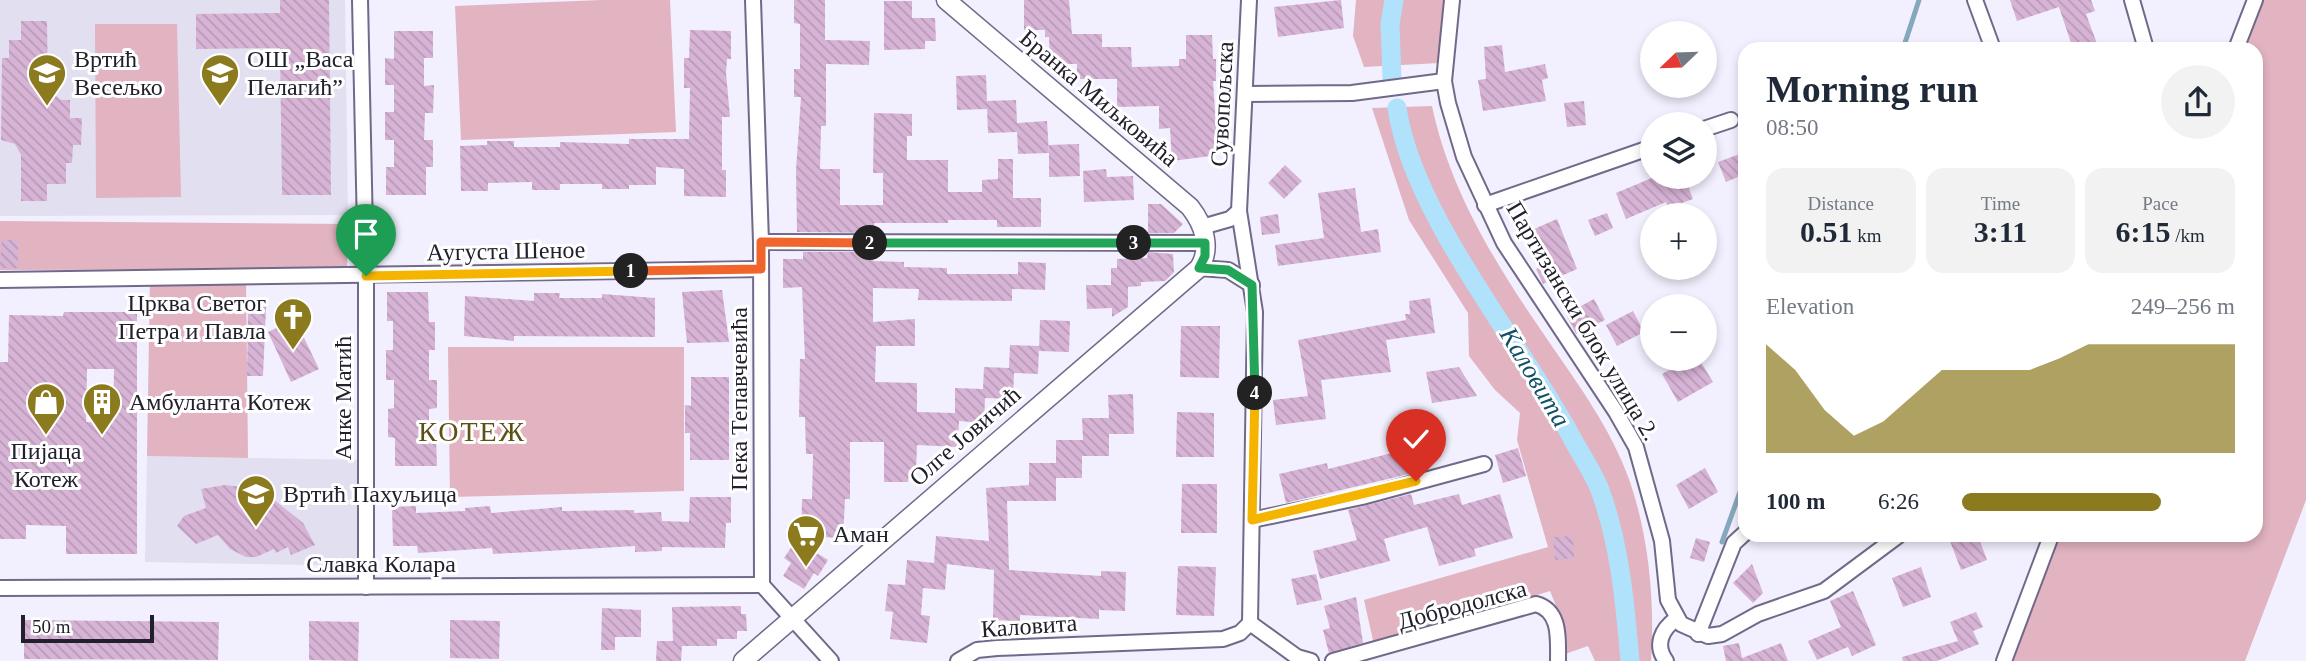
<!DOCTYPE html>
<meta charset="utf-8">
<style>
:root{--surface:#fff;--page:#f2f2f3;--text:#1f2937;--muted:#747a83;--accent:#8c7a1f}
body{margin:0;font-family:Georgia,serif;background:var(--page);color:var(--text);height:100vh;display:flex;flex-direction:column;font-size:26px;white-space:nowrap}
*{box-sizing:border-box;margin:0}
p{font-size:23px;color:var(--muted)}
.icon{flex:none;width:38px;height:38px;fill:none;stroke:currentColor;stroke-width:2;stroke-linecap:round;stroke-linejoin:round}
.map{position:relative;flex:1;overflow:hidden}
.panel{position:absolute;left:1738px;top:42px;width:525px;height:500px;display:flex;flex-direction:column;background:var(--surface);border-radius:21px;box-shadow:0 4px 10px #0003}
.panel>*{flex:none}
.needle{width:46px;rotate:247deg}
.controls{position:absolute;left:1640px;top:21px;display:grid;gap:14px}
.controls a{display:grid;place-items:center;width:77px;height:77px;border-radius:50%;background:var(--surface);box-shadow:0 4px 10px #0003;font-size:35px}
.scale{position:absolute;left:21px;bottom:18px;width:133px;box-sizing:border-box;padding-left:7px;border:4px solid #23202d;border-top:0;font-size:19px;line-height:24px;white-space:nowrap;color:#23202d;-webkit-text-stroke:5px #fff;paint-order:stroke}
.pin{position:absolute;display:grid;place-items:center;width:60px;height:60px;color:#fff;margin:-72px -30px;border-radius:50% 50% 50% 0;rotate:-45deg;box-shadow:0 0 7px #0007}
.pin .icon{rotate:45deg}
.km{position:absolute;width:35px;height:35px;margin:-18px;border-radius:50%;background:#222;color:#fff;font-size:19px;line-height:35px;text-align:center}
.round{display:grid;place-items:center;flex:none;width:74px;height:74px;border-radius:37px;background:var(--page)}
.summary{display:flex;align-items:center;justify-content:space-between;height:119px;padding:0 28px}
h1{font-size:38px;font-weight:700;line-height:52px}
.figures{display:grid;grid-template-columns:repeat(3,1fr);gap:10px;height:119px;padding:7px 28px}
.figures div{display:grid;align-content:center;border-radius:18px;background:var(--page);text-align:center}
.figures b{font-size:30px;font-weight:700}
.figures small{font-size:19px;font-weight:400}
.figures p{font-size:19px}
.chart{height:196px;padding:14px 28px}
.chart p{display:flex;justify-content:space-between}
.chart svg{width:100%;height:126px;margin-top:7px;fill:var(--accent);opacity:.7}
ul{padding:0 28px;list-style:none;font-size:23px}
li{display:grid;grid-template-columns:112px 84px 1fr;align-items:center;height:52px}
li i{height:18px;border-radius:9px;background:var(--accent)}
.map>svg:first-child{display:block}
</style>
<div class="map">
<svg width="2306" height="661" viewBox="0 0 2306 661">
<defs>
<pattern id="building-back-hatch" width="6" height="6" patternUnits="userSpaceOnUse" patternTransform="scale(1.75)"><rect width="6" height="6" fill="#d7b3d5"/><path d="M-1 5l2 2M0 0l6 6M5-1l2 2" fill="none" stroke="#b89ab7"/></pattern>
</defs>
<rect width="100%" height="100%" fill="#f2effe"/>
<g fill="#e2dff0">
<polygon points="0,0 345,0 348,215 0,216"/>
<polygon points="147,456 366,460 366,566 145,562"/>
</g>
<g fill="#e2b3c0">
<polygon points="602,0 670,0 676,132 461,140 455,6"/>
<polygon points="1356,0 1451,0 1439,63 1364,67 1353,36"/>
<polygon points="2255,0 2306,0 2306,500 2245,661 2002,661 2049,536 2256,536 2256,49 2236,49"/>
<polygon points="95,24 177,24 181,197 96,198"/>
<path d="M1432 106C1450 192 1498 268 1547 339 1578 384 1612 430 1630 482 1649 538 1655 602 1651 661H1595L1588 646 1562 655 1559 613 1550 591 1374 645 1364 600 1548 547 1517 440 1520 413 1495 390 1469 356 1468 313 1409 220 1372 108Z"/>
<polygon points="0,221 348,224 347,269 0,270"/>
<polygon points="246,277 248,458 147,456 150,278"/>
<polygon points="448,347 684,347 684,491 450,497"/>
</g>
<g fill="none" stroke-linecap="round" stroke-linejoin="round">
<g stroke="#86a8bd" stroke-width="5">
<polyline points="1903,49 1919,0"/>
<polyline points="1722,542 1745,478"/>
</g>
<g stroke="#b1e2fb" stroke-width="19">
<polyline points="1392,79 1390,24 1394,0"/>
<path d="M1397 108C1413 216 1520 341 1572 438 1581 455 1593 472 1600 490 1620 545 1625 603 1630 661"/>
</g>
</g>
<g fill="url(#building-back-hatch)" fill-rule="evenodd">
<polygon points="280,0 329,0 331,195 282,195 280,48 196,49 196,14 280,13"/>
<polygon points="794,0 825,0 825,40 870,41 869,65 826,64 826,126 821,126 820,169 840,169 840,205 883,205 883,173 873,173 874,113 912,114 912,136 907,136 907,160 948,160 948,192 982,192 982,180 998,179 998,159 1013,159 1013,198 1041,198 1041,227 997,227 997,220 948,220 948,223 874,223 874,233 797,232 796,170 801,97 794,97 794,69 800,69 800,24 794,23"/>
<polygon points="1024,0 1069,0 1072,34 1102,34 1102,47 1131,47 1132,67 1179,66 1179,59 1186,59 1186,35 1212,35 1213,59 1216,59 1216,81 1213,81 1218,155 1172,161 1170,128 1159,129 1159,106 1117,107 1117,79 1077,79 1077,64 1050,64 1049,37 1045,37 1045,30 1024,30"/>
<polygon points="1341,0 1344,28 1278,37 1274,7"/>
<polygon points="2010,0 2091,0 2095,11 2086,14 2099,49 2073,49 2059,7 2017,21"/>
<polygon points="884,1 912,1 912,18 935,18 936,41 925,41 925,49 884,50"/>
<polygon points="21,21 47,21 48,89 61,100 70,100 70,118 82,118 81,145 73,145 72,163 66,163 66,184 47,184 47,201 21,201 21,155 15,144 1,140 2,58 9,58 9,40 21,40"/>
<polygon points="690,30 731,31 731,59 727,59 726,73 730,117 722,117 722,170 726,170 726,197 684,196 684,169 656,167 656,185 629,185 629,189 602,189 602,184 560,184 560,190 532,190 532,182 488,183 488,191 461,191 460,146 487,145 487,141 514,141 514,147 560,147 560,142 629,144 629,139 689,139 690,88 684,88 684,58 689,58"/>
<polygon points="394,31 433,31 433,58 424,58 424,86 434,85 433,113 425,113 424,140 433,140 433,167 426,167 426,195 386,195 386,167 394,167 394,140 385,140 385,112 394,112 394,85 385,85 385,58 394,59"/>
<polygon points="1502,45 1505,72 1545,64 1548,78 1542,80 1546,101 1483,111 1478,80 1486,79 1484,47"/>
<polygon points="986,75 987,101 1016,100 1017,123 1047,121 1049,153 1018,154 1017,130 1017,132 988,133 987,109 957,110 956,76"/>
<polygon points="1584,101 1586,125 1567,127 1564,103"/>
<polygon points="1079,144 1080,176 1049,177 1049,145"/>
<polygon points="1745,152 1745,174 1726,182 1718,162"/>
<polygon points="1285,165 1302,181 1284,199 1268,183"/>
<polygon points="1106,169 1107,177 1133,176 1134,200 1084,202 1083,171"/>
<polygon points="1654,177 1675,177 1678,184 1686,181 1693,199 1668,208 1666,202 1626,219 1616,193"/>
<polygon points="1355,188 1361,232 1378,229 1381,252 1278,266 1275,245 1324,238 1318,193"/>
<polygon points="1148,204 1161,204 1183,224 1174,233 1148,233"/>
<polygon points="1607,213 1613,228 1595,236 1588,220"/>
<polygon points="1278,214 1280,233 1262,235 1260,217"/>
<polygon points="1557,219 1577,269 1543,284 1536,269 1549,263 1534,229"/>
<polygon points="2,240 18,240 18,268 0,268"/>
<polygon points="803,252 873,252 873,261 904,262 904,267 947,268 947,274 1018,274 1018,262 1046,263 1045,290 1012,289 1012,301 918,300 919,289 873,288 873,322 915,319 915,346 876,346 875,382 917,383 917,412 955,413 955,388 983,389 984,367 1009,368 1010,345 1039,346 1038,374 1014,373 1013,399 985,398 984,423 959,421 958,447 917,445 916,471 909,470 908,482 884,482 884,442 850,442 850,499 845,499 843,538 801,536 802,499 812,499 813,454 806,454 805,417 799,417 800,359 805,359 802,287 783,288 783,259 803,259"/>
<polygon points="1148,252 1173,254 1174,272 1165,281 1141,282 1141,286 1128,287 1128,307 1112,317 1112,308 1087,309 1086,285 1111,285 1111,268 1117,268 1117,259 1147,258"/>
<polygon points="722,290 729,342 687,343 682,292"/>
<polygon points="387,292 428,292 429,322 435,322 435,350 429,350 429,380 437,380 437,408 429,409 429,438 436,437 437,466 395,466 395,438 388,437 388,409 394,408 394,380 386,380 386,350 393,350 393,321 387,321"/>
<polygon points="534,293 560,293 559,298 602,298 602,294 655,298 655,337 514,336 514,341 464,336 465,296 534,301"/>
<polygon points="1430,298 1435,333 1386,340 1391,372 1321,380 1326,419 1276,425 1273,400 1308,396 1298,340 1406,320 1405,314 1410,314 1409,301"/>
<polygon points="1594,299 1605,320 1576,334 1566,314"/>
<polygon points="248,306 266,307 263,376 247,376"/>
<polygon points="1633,311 1644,332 1617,346 1606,325"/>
<path d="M64 312H137V554H66V526L26 525V539H0V362H8L9 315 63 316ZM87 369H114L113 423 86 422Z"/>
<polygon points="295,319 319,369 291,382 268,332"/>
<polygon points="1040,320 1070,321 1069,352 1039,351"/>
<polygon points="1181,326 1220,326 1219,378 1180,377"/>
<polygon points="1699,359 1713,382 1678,402 1662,374 1678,365 1680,369"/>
<polygon points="1459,367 1477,396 1432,403 1426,372"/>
<polygon points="691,377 729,377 729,460 690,460 690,433 685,433 685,405 691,406"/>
<polygon points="1133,394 1134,434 1109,434 1109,456 1082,456 1082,478 1056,478 1056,501 1007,501 1009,570 1101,576 1101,571 1126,572 1125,611 1099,610 1099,619 1020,615 1020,621 993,620 994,570 947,564 945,590 923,588 921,615 930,616 927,643 890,639 893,612 885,611 888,584 905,585 907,560 934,563 936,536 989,541 986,488 1029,485 1029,463 1056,463 1056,440 1083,440 1082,418 1109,418 1108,395"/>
<polygon points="1177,412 1214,413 1214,457 1176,457"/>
<polygon points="1416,447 1422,471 1286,503 1279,474 1327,463 1328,469"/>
<polygon points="1518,448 1526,476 1503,483 1495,455"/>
<polygon points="1705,468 1718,492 1689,509 1676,485"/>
<polygon points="1182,484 1217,484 1217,533 1181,533"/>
<polygon points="225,485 250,488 273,499 303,523 315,545 291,555 288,547 276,553 274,549 256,557 246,557 230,549 218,535 196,544 177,526 184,516 206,508 201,489"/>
<polygon points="1411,494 1414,505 1459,494 1462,505 1500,494 1513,538 1474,549 1476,556 1439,566 1427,527 1384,539 1390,561 1320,579 1313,551 1357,540 1348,510"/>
<polygon points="690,497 731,497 731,523 726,523 725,548 662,547 662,551 635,552 635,546 493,554 492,548 418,553 417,546 393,546 392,507 416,506 416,513 465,511 465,508 490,506 491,513 562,507 562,511 634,510 634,513 661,512 662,521 689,522"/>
<polygon points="1573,536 1574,558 1555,560 1553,537"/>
<polygon points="1964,536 1978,536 1987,560 1961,570 1950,541"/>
<polygon points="1696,538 1710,542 1704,562 1690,558"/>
<polygon points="796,540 828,560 818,576 814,573 804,589 783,576 791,563 784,558"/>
<polygon points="1752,564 1763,593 1753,603 1733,583"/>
<polygon points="1178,566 1216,567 1214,616 1176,615"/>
<polygon points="1921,567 1931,597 1903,607 1892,578"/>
<polygon points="1316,574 1322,600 1297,605 1291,579"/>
<polygon points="1853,591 1876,645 1852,656 1848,647 1817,660 1808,641 1841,627 1830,601"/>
<polygon points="1356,597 1363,643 1329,653 1323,630 1330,628 1324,606"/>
<polygon points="741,606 741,614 746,614 747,631 737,631 737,639 717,639 717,646 682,646 681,661 656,661 657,641 673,641 672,607"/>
<polygon points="602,608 641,610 641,637 615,637 615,650 601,650"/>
<polygon points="1976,612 1983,627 1973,631 1979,644 1937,661 1903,661 1902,657 1958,641 1950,622"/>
<polygon points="24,620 219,622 218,660 24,659"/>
<polygon points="450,620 500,621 499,659 450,658"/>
<polygon points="309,621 359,622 358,661 309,660"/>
<polygon points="1739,643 1742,658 1781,643 1788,661 1726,661 1723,646"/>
</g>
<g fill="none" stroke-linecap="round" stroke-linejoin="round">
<g stroke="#716989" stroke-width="18">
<g id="minor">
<polyline points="360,0 366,276 366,587"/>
<polyline points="753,0 761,242 762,585 831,661"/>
<polyline points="1452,0 1444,81 1448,103 1464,157 1504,243 1616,412 1636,447 1662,541 1668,600 1681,624 1708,636 1722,634 1758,614 1824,591 1898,536"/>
<polyline points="1975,0 1993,49"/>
<polyline points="2132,0 2146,49"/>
<polyline points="2236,49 2255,0"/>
<polyline points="1246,94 1352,93 1444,81"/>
<polyline points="1704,129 1731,120"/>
<polyline points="1485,205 1652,147"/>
<polyline points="1202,227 1230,219 1239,211"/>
<polyline points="761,242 1205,243"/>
<polyline points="1199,268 1228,270 1252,285"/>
<polyline points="0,280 761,269"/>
<polyline points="1252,520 1362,497 1484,464"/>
<polyline points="0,588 762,585"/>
<polyline points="1250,623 1297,657 1311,661"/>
<polyline points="1698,634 1734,543 1745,533"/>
<polyline points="958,661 977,650 997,648 1223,639 1240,633 1250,623 1255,312 1239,211 1249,0"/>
<path d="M1333 661 1536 604C1561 611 1558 639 1558 661"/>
<path d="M1666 661C1654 645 1662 629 1676 619"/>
<polyline points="2004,661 2051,536"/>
</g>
</g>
<g stroke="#716989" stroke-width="21">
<path id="tertiary" d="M743 661 1199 268C1212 248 1204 225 1190 207L946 0"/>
</g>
<use href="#minor" stroke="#fff" stroke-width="14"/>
<use href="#tertiary" stroke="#fff" stroke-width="18"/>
</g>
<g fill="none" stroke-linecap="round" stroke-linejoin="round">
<g stroke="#fff" stroke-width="14">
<polyline id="split-1" points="366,276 631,271"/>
</g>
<g stroke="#fff" stroke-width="14">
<polyline id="split-2" points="631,271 761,269 761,242 870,243"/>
</g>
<g stroke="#fff" stroke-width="14">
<polyline id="split-3" points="870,243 1134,243"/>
</g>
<g stroke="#fff" stroke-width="14">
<polyline id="split-4" points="1134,243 1205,243 1205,256 1199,268 1228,270 1252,285 1255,393"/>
</g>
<g stroke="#fff" stroke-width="14">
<polyline id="split-5" points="1255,393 1252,520 1416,481"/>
</g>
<use href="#split-1" stroke="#f5b400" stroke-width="9"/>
<use href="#split-2" stroke="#f0652b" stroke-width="9"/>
<use href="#split-3" stroke="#22a559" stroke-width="9"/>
<use href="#split-4" stroke="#22a559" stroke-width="9"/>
<use href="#split-5" stroke="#f5b400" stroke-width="9"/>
</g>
<defs>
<g id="school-pin" transform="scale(2.0125)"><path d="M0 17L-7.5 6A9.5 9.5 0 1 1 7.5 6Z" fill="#8c7a1f" stroke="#fff"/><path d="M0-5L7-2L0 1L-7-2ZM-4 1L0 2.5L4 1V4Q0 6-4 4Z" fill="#fff"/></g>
<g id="church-pin" transform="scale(2.0125)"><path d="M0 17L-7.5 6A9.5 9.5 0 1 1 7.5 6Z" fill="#8c7a1f" stroke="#fff"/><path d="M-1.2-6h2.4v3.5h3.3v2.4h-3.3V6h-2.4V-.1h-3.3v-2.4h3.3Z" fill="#fff"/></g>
<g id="shop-pin" transform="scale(2.0125)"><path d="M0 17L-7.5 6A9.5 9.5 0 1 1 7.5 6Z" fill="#8c7a1f" stroke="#fff"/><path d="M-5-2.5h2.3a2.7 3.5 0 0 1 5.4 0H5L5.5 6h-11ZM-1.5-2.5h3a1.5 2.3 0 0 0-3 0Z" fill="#fff"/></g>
<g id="building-pin" transform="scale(2.0125)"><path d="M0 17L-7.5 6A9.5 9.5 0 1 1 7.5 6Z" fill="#8c7a1f" stroke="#fff"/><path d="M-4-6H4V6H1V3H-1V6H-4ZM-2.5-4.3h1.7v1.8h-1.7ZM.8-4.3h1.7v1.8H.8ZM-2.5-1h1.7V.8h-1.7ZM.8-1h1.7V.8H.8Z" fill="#fff"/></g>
<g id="supermarket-pin" transform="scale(2.0125)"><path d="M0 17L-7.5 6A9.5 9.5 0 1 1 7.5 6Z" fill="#8c7a1f" stroke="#fff"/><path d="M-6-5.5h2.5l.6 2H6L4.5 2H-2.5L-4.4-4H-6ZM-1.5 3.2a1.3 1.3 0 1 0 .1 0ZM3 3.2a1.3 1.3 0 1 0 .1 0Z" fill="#fff"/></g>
</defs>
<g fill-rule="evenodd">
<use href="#school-pin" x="47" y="73"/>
<use href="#school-pin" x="220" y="73"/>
<use href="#church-pin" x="293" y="317"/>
<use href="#shop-pin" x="46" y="402"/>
<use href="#building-pin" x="102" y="402"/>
<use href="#school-pin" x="256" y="494"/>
<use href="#supermarket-pin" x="806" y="534"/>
</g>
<g text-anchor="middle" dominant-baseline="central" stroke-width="6" stroke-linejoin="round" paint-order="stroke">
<g font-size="24" fill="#23202d" stroke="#fff" text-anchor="start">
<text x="74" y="59">Вртић<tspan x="74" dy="28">Весељко</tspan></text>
<text x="247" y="59">ОШ „Васа<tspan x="247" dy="28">Пелагић”</tspan></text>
<text x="266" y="303" text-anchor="end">Црква Светог<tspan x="266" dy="28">Петра и Павла</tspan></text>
<text x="129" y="402">Амбуланта Котеж</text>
<text x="46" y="451" text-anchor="middle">Пијаца<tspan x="46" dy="28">Котеж</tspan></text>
<text x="283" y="494">Вртић Пахуљица</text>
<text x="833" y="534">Аман</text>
</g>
<g font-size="24" fill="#23202d" stroke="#fff">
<text transform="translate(1099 98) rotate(40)">Бранка Миљковића</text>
<text transform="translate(1222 104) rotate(-87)">Сувопољска</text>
<text transform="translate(506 251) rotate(-1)">Аугуста Шеное</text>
<text transform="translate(1583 321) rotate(59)">Партизански блок улица 2.</text>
<text transform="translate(343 398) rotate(-90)">Анке Матић</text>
<text transform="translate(739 399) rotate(-90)">Пека Тепавчевића</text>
<text transform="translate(965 436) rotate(-41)">Олге Јовичић</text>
<text x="381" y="564">Славка Колара</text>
<text transform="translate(1462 605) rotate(-15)">Добродолска</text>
<text transform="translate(1029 626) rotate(-4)">Каловита</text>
</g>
<g font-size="26" font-style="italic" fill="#125069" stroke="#fff">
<text transform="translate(1535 377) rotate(59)">Каловита</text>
</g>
<g font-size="28" letter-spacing="2" fill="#5c5012" stroke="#fff">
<text x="472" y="431">КОТЕЖ</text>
</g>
</g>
</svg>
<div class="controls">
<a><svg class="needle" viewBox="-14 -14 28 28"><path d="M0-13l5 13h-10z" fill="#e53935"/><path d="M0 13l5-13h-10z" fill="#747a83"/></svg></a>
<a><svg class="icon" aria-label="layers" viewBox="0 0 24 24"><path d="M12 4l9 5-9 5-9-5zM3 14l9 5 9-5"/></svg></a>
<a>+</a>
<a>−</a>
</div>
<div class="scale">50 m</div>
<div class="pin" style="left:366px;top:276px;background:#1e9e55"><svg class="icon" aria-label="arrive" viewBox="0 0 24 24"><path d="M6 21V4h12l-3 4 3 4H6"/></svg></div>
<div class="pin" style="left:1416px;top:481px;background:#d93025"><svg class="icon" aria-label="check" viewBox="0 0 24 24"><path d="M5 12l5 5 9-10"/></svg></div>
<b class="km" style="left:631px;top:271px">1</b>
<b class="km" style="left:870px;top:243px">2</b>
<b class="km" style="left:1134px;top:243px">3</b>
<b class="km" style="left:1255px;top:393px">4</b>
<section class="panel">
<div class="summary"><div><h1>Morning run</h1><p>08:50</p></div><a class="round"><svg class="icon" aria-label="share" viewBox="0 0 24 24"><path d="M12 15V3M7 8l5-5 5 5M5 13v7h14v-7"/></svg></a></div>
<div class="figures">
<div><p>Distance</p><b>0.51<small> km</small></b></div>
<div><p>Time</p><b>3:11</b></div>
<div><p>Pace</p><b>6:15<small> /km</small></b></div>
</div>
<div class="chart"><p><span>Elevation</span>249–256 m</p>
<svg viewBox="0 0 160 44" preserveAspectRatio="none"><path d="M0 44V6L10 15L20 29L30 38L40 33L50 24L60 15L70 15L80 15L90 15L100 11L110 6L120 6L130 6L140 6L150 6L160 6V44z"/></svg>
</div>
<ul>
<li><b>100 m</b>6:26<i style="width:73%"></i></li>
</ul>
</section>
</div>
